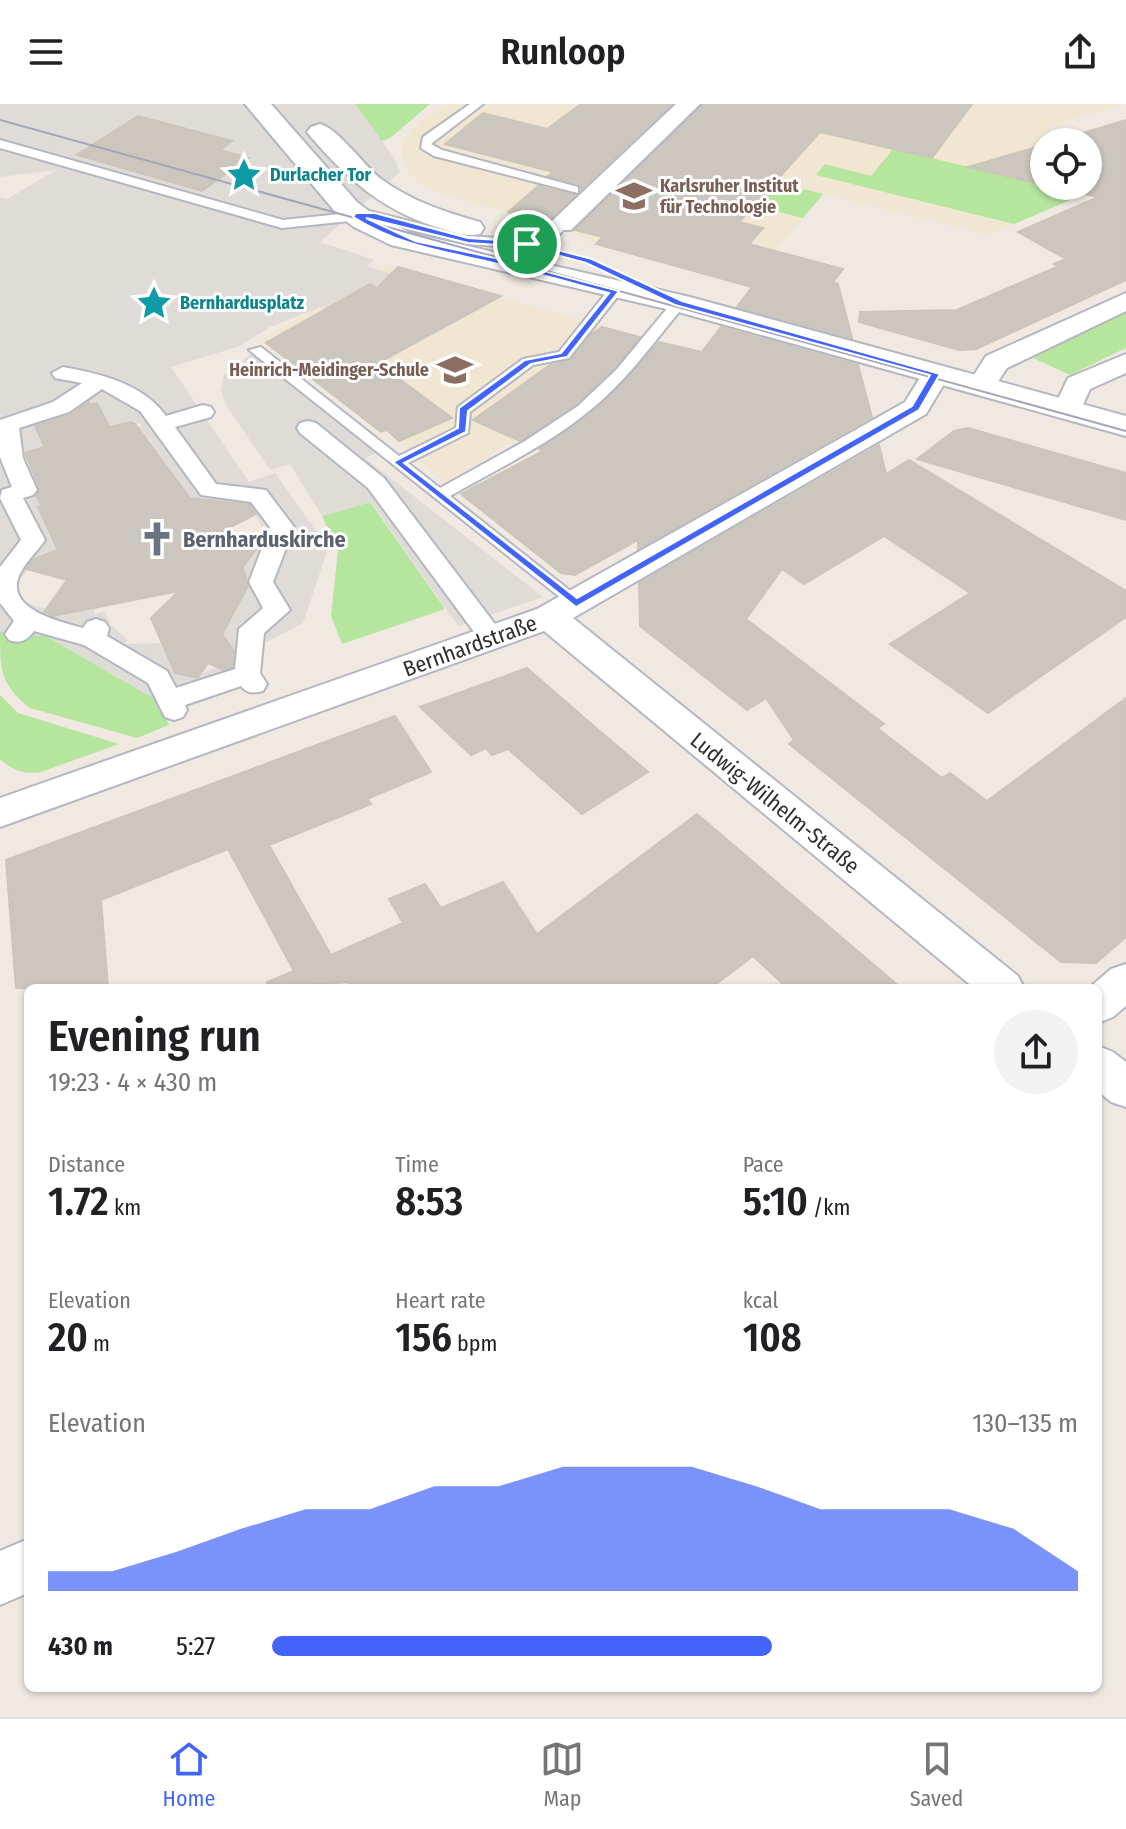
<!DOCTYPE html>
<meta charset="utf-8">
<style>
:root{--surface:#fff;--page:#f2f2f2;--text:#202124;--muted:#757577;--line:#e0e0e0;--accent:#4264fb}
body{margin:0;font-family:"Fira Sans Condensed",sans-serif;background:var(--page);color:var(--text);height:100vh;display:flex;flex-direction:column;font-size:30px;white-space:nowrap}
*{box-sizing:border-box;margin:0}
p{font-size:26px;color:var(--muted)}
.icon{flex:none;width:44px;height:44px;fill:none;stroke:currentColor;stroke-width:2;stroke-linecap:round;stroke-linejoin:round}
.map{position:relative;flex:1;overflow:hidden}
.panel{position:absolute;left:24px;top:880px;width:1078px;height:708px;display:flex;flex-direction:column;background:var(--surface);border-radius:12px;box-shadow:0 2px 6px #0004}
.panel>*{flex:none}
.tools{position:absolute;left:1030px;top:24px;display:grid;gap:16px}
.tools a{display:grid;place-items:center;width:72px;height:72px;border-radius:50%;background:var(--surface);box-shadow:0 2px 6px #0004;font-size:40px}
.pin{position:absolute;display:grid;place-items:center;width:68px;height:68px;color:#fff;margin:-34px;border:4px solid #fff;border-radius:50%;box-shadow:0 2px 8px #0007}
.round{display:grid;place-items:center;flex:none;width:84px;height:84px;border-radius:42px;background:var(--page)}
.headline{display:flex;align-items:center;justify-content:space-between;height:136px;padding:0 24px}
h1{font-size:44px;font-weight:600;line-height:60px}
.metrics{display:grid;grid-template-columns:repeat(3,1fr);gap:12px;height:136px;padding:8px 24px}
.metrics div{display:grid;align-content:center}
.metrics b{font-size:40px;font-weight:600}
.metrics small{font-size:22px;font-weight:400}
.metrics p{font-size:22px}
.chart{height:224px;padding:16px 24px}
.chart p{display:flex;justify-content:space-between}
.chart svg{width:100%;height:144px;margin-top:8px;fill:var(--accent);opacity:.7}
ul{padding:0 24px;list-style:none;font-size:26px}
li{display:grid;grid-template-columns:128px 96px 1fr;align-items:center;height:60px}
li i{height:20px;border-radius:10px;background:var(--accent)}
header{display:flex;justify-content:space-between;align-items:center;height:104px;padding:0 24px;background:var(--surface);font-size:36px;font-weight:600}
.menu{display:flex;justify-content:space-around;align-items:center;height:112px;border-top:2px solid var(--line);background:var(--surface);font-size:22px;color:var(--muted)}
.menu a{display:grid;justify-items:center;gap:4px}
.menu .on{color:var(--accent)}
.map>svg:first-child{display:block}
</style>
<header><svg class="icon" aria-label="menu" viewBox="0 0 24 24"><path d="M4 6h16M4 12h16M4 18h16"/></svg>Runloop<svg class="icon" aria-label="share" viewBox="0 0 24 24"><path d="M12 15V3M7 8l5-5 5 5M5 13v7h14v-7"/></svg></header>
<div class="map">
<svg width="1126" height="1613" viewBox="0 0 1126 1613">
<rect width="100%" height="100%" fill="#efe9e1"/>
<g fill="#f0e6d1">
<polygon points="449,0 1125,0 1047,23 1070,38 1044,38 1044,82 1088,82 1124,73 989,131 824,90 746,181 596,140 543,117 441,90 419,78 406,65 402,53 402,37 422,15"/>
<polygon points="386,162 398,163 636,232 599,276 517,335 443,378 387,326 381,328 261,236"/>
</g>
<g fill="#b6e59e">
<polygon points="336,0 430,0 390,34 379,38"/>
<polygon points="893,45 1016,74 1044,76 1044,82 1056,82 1077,93 1014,120 816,71 825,60 871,72"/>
<polygon points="679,59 799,90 804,85 823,90 803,114 658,79"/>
<polygon points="1126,209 1126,244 1070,271 1031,253"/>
<polygon points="370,398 445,505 342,540 331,512 338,446 322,412"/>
<path d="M0 528 46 532 157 596 169 621 137 634 30 604C0 580 0 567 0 528Z"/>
<path d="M0 591 18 609 119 640 41 668C25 671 12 666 0 655Z"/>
</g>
<g fill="#dfdcd8" fill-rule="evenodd">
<path d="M0 0H355L393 52 400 68 320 138 375 156 367 162 391 170 376 183 370 181 332 207 321 203 270 223 240 242 171 263 249 378 275 369 328 444 303 519 264 539 256 563 264 576 164 610 157 596 46 532 0 528V93L7 95 56 66 0 73ZM88 297 90 301 97 299 105 324 111 322 114 326 127 322 125 319 130 318 133 321 140 319 142 322 135 324 143 338 150 335 152 338 145 341 152 351 160 349 161 353 154 355 160 366 168 364 170 367 187 409 234 399 257 408 255 410 261 421 266 422 256 438 260 439 253 442 230 478 216 534 224 565 218 563 203 569 200 574 194 573 171 542 164 545 162 542 169 539 124 540 128 536 112 522 103 525 101 521 110 518 104 507 95 510 94 506 102 503 99 497 49 509 44 508 46 505 27 499 23 501 17 484 13 483 28 466 24 465 27 461 32 462 71 446 42 389 33 391 32 388 40 385 34 374 26 377 24 373 32 371 25 356 17 359 22 350 28 348 30 351 48 346 51 340 40 319 35 320 33 317 85 302 83 299Z"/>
<polygon points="256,246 382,346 365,354 543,493 458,522 371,398 322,412 290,360 270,366 226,301 221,287 224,271"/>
</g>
<g fill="#cbc7bf" stroke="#cbc5ba" stroke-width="2">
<polygon points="581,0 672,0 581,85 579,80 548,72 553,68 445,40 483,9 547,25"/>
<polygon points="703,0 972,0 932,54 820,28 739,118 763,124 749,140 843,165 833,178 838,180 852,234 737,203 752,183 596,140 603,133 575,126"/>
<polygon points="138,12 232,37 220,46 248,54 202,87 77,51"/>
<polygon points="1126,16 1126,176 976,245 959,246 859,218 860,208 957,206 1059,162 1054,160 1066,155 1018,128 1098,93 1049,82 1088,82 1088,38 1053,38"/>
<polygon points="1044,41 1044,81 968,63"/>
<polygon points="538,82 575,91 547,118 508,108"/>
<polygon points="398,163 501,192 378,259 452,314 399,337 387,326 381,328 266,239 370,180 377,184"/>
<polygon points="602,223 640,233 615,263 576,300 520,337 473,316 550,261 571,256 591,230"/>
<polygon points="721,223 858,261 872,313 638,445 638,436 575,471 561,469 461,390 543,347 539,345 604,298 659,238 702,248"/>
<polygon points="89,298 90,301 97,299 109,323 131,318 135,320 190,394 250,401 256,410 219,429 260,439 243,463 248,482 222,530 234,547 232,563 224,566 208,559 198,574 175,569 151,514 179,487 53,512 44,508 67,476 26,465 34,455 58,446 38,403 42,402 36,392 40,385 25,349 45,343 35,322 70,311"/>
<polygon points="968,324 1126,369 1126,416 917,355 954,327"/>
<polygon points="879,341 886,370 909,356 1126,487 1126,513 988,609 890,540 970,489 884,432 804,480 782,465 746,515 884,620 877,624 942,674 950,669 987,697 1126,594 1126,833 1096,859 1061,858 789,640 794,636 766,594 747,606 640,522 639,479"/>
<polygon points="527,564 596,624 648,668 582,710 508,645 492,651 486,644 471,651 420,603"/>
<polygon points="395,612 431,668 367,695 371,700 269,741 331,851 403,819 389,795 425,780 441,804 503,778 537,830 697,710 901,884 787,884 753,852 711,884 352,884 348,878 269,884 267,878 294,867 228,745 101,796 108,884 16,884 6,756"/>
</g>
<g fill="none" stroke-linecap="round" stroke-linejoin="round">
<g stroke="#b4b7c1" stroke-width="4">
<g id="service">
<polygon points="470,0 483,0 431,40 442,46 578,83 578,89 434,52 421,44 423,33"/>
<polygon points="0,36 283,116 369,107 468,132 527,136 533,140 527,144 468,140 369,115 282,124 0,44"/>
<polygon points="558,118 568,121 545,146 535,146 535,140"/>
<path d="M610 184 622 187 569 254 533 261 470 308 468 329 408 359 440 384 525 337 578 302 617 265 674 196H684V202C657 234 633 268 602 296 558 336 501 363 450 392L582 496 584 500 576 506 249 246 261 243 399 352 456 324 458 303 523 255 559 248Z"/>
</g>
</g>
<g stroke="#b4b7c1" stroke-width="4">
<g id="pedestrian">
<path d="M63 263C101 270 142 279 166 312L203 301 211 303 214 308 211 313 175 323 216 380 266 386 294 423 273 478 290 506 264 529 260 569 267 580 263 587C254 589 247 590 241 582L185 601 187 606 183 613 174 616 165 613 148 579 84 541 34 527C26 537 21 540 9 536L5 530 14 517 0 499V463L21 436 0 394 2 386 12 383 0 353V316L53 298 82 279 55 274 52 269ZM102 285 140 307 201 391 251 398 270 423 249 478 263 504 239 525 235 565 176 584 167 567 107 532 109 524 105 518 96 515 87 518 83 524C62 518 5 506 19 472 24 459 38 447 45 436L23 394 33 391 37 386 23 354 19 324 69 308Z"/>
<polygon points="308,317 316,319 384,374 501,528 505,534 501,540 492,543 483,540 368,384 300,329 297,324 300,319"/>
</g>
</g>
<g stroke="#b4b7c1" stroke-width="4">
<g id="minor">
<polygon points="676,0 700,0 571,126 553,126 549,121 553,116"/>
<polygon points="1126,189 1126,207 1007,264 991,288 981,291 971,288 967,282 986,252"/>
<polygon points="1126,250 1126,269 1090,285 1078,312 1068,315 1058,312 1053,306 1068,274"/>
<polygon points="936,261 946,264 950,270 926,310 573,514 1018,872 1024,884 974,884 544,527 0,723 0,694 537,505 905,298 926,264"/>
<polygon points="1126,860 1126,902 1113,913 1098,919 1098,884 1089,884 1111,865"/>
<polygon points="1098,942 1113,948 1126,958 1126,1003 1111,998 1098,987"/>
<polygon points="28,1435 28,1489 0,1501 0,1447"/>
</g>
</g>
<g stroke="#b4b7c1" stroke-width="4">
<g id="secondary">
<polygon points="245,0 271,0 357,98 374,111 411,129 690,193 1126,312 1126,332 675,207 391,141 354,123 337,110"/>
<path d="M320 20C339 25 363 61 381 75 411 97 445 108 480 118L484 124 480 130C467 133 456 129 443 125 386 109 349 77 311 33L307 28 311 23Z"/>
</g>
</g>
<use href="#service" fill="#fff" fill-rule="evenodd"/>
<use href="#pedestrian" fill="#fff" fill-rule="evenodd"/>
<use href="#minor" fill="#fff" fill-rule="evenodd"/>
<use href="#secondary" fill="#fff" fill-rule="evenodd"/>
<polyline stroke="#a3a6b8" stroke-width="2" points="0,16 1126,327"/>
</g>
<path fill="#4264fb" stroke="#fff" stroke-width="2" fill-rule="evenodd" d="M356 109H375L468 134 527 138 592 155 682 197 940 270 919 306 576 503 393 358 458 324 459 304 525 256 561 249 609 189C571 179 533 168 494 159 442 147 400 142 353 113ZM366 114 468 139 527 143 586 159 675 201 930 271 912 302 577 494 404 359 466 328 468 307 531 260 567 253 619 187 495 154 415 137Z"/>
<defs>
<g id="sight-bare" transform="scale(2.76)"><path d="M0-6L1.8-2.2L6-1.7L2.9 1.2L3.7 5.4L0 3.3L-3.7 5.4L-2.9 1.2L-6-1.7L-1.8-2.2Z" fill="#0f9aa8" stroke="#fff" stroke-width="2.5" paint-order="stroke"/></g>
<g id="university-bare" transform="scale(2.76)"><path d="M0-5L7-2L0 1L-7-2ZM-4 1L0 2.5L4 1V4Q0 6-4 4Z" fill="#8d6e63" stroke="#fff" stroke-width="2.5" paint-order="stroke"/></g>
<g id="school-bare" transform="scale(2.76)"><path d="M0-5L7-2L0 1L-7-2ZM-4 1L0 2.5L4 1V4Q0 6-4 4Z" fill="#8d6e63" stroke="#fff" stroke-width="2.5" paint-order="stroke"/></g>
<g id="church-bare" transform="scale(2.76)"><path d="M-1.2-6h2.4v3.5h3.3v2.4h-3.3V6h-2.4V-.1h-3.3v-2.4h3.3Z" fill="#6b7280" stroke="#fff" stroke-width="2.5" paint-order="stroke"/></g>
</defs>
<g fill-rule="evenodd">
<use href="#sight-bare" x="244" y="71"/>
<use href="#university-bare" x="634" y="92"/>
<use href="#sight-bare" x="154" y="199"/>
<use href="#school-bare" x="455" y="266"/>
<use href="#church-bare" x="157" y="435"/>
</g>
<g text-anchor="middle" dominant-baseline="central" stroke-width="6" stroke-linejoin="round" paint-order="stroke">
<g font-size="18" font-weight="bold" fill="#0d838f" stroke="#fff" text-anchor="start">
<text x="270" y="71">Durlacher Tor</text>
<text x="180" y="199">Bernhardusplatz</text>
</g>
<g font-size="18" font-weight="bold" fill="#785e54" stroke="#fff" text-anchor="start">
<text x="660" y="82">Karlsruher Institut<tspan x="660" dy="21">für Technologie</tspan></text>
<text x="429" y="266" text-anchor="end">Heinrich-Meidinger-Schule</text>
</g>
<g font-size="22" font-weight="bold" fill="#5b616d" stroke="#fff" text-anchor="start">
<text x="183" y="435">Bernharduskirche</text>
</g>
<g font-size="22" fill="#2e2e2e" stroke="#fff">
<text transform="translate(470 542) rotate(-20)">Bernhardstraße</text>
<text transform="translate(775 699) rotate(39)">Ludwig-Wilhelm-Straße</text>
</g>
</g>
</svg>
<div class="tools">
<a><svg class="icon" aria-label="locate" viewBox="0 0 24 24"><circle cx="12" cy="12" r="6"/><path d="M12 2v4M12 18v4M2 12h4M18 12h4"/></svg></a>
</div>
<div class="pin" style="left:527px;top:140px;background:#1e9e55"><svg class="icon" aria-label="arrive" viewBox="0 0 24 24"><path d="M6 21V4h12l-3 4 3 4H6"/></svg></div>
<section class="panel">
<div class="headline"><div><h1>Evening run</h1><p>19:23 · 4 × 430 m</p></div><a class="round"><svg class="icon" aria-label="share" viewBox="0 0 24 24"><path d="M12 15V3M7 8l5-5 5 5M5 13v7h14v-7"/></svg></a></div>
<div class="metrics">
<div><p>Distance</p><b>1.72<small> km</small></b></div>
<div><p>Time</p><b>8:53</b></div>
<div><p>Pace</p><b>5:10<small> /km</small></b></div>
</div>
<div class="metrics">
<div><p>Elevation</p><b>20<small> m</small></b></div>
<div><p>Heart rate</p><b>156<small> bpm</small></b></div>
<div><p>kcal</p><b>108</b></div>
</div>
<div class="chart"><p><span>Elevation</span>130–135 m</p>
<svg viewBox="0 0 160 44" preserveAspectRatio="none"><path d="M0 44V38L10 38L20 32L30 25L40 19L50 19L60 12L70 12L80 6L90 6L100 6L110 12L120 19L130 19L140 19L150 25L160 38V44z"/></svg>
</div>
<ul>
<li><b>430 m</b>5:27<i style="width:62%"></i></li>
</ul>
</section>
</div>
<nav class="menu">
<a class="on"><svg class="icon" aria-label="home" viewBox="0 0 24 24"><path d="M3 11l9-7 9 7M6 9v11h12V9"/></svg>Home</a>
<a><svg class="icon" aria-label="map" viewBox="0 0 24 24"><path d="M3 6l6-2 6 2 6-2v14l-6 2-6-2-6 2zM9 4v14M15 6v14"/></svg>Map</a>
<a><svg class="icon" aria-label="saved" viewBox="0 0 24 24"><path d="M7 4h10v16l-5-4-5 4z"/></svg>Saved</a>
</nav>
